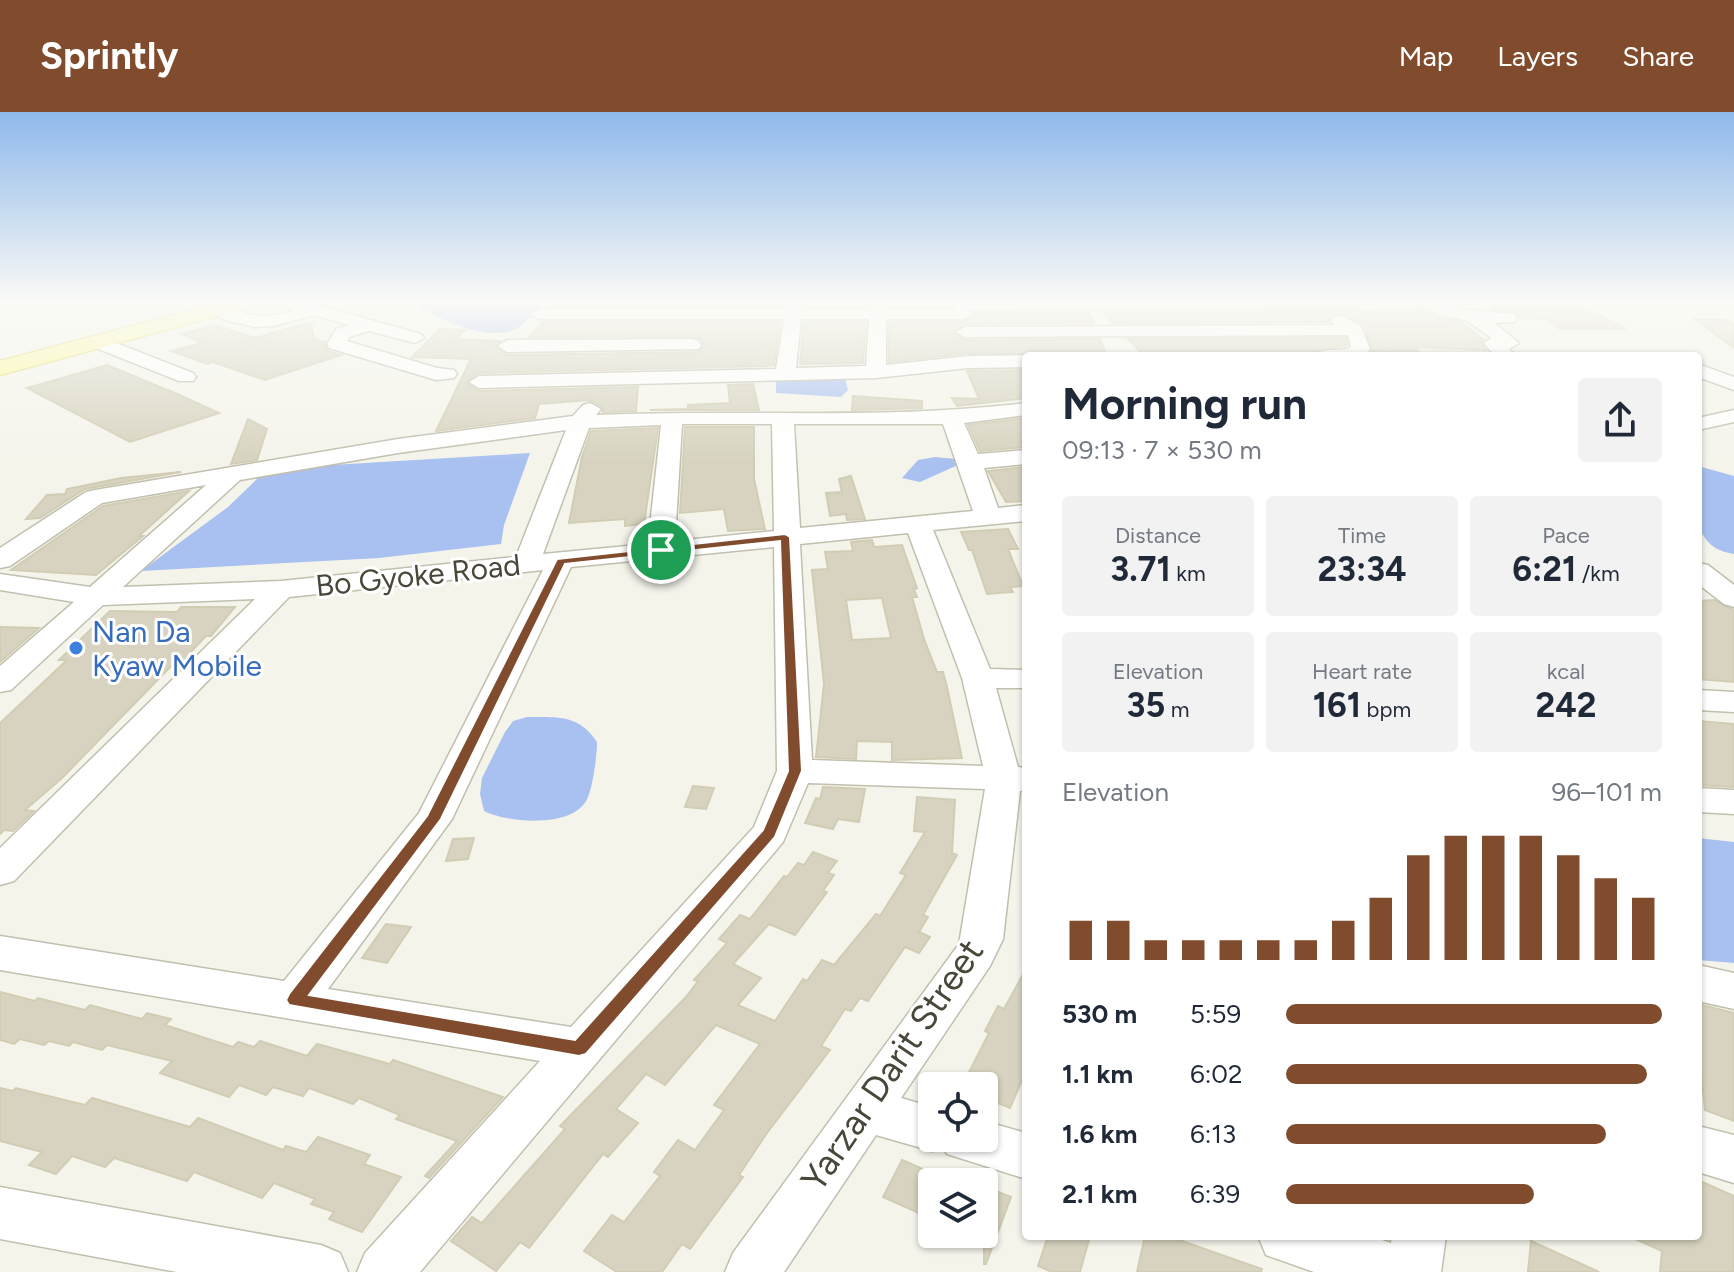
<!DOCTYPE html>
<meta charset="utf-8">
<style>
:root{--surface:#fff;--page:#f2f2f3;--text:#1f2937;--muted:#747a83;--accent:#804c2d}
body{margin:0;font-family:Figtree,sans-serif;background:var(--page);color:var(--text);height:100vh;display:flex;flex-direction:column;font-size:30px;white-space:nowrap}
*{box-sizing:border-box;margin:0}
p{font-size:26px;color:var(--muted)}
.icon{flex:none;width:44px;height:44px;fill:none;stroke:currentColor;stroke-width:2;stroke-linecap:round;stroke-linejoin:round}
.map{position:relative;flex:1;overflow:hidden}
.panel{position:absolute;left:1022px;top:240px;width:680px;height:888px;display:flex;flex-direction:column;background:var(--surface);border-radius:8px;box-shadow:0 2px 6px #0004}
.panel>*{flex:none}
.fabs{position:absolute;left:918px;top:960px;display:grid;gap:16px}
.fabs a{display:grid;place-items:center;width:80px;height:80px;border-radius:8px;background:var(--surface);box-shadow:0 2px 6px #0004;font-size:40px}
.pin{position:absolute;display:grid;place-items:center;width:68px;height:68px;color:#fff;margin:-34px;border:4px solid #fff;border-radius:50%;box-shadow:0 2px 8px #0007}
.round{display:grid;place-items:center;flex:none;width:84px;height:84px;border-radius:8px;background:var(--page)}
.overview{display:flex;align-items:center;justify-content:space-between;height:136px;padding:0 40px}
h1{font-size:44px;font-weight:700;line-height:60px}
.stats{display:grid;grid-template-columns:repeat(3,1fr);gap:12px;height:136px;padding:8px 40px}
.stats div{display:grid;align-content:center;border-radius:8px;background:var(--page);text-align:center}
.stats b{font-size:34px;font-weight:700}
.stats small{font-size:22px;font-weight:400}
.stats p{font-size:22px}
.chart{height:224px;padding:16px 40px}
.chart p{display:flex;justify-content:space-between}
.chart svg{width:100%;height:144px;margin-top:8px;stroke:var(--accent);stroke-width:6}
ul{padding:0 40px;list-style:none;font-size:26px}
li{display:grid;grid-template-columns:128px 96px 1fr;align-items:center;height:60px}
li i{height:20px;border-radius:10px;background:var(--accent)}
header{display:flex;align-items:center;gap:48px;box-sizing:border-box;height:112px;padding:0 40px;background:var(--accent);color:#fff}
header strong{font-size:38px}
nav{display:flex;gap:44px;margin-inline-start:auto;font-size:28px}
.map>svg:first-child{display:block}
</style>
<header>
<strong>Sprintly</strong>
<nav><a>Map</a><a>Layers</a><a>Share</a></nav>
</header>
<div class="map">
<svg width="1734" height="1160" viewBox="0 0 1734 1160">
<rect width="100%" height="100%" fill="#f5f4eb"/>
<g fill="#a9c1f0">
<path d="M424 189H544C535 198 527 211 516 217 487 230 442 209 418 194Z"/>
<polygon points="845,266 848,278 841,285 776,281 776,269 783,267"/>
<polygon points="530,341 504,413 501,432 379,446 141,459 228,395 259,365 282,356"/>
<polygon points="935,345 957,347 958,353 920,370 902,366 918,348"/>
<path d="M1698 354 1734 364V442C1687 435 1698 390 1698 354Z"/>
<path d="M527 605C557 605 579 602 597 630 597 644 593 673 588 685 576 717 507 711 484 699L480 682 482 666 505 620 513 609Z"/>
<polygon points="1698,726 1734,730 1734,851 1698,848"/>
</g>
<g fill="#d7d3c0" stroke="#d1cdb4" stroke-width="2" fill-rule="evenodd">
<polygon points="556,189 784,189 783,194 553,194"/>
<polygon points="1493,189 1571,189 1626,217 1560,217 1547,207 1520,206 1514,199 1493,197"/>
<polygon points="1349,192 1360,199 1424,197 1437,205 1461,210 1484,228 1481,231 1486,238 1416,235 1420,242 1372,239 1364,213 1341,200 1330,205 1329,210 1113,211 1102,200 1313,198 1322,193"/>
<polygon points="1089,200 1094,211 965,212 953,221 965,228 1100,227 1107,244 968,241 889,250 889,210 963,210 974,201"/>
<polygon points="1694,207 1727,208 1734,212 1734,236"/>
<polygon points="311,210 314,227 325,230 328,239 341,243 265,268 213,250 207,252 171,239 202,231 182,222 214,213 255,226"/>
<polygon points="543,210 780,210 774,253 765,254 477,261 466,271 479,279 638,275 636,299 603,300 602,294 589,288 539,292 535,306 436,319 471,247 412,245 440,217 465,218 456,227 501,229 495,235 507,243 699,240 704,234 702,228 692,224 529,225"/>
<polygon points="804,210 866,210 863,251 800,252"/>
<polygon points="1346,226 1347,233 1314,240 1223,244 1144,244 1128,227"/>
<polygon points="107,253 177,282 219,301 130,330 27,276"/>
<polygon points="1026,258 1026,286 957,294 952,286 979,287 967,259"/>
<polygon points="753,272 759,298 650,298 688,297 688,293 730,291 728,273"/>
<polygon points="853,284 922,289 922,296 852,298"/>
<polygon points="1023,306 1026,335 980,339 968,313"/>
<polygon points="248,307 267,317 257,348 231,352"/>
<polygon points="685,315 754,315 754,367 765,417 728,419 724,397 680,401"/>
<polygon points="658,316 644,412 625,414 625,407 569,411 582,345 591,319"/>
<polygon points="1026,355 1026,389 1006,390 988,359"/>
<polygon points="181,360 85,377 40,406 26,407 47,383 65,382 67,377 121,366"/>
<polygon points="851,364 863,401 865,407 847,408 846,402 830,404 826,381 842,380 839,367"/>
<polygon points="189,379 139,424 143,424 96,463 11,458 103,394"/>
<polygon points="1008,417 1018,437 1008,437 1023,474 1010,475 1013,480 987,482 972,438 969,438 961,420"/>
<path d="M872 428 874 435 902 433 917 476 914 477 917 485H912L924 527 937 560H943L947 575 962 646 892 648V630L857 629 856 647 816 645 824 572 812 458 828 457 825 440 853 439 851 430ZM882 486 891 526 852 528 846 488Z"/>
<polygon points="1714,488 1734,498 1734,570 1698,567 1698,489"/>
<polygon points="181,495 235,495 211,524 206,524 183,548 177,548 62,666 25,698 34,699 13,719 4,718 0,722 0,611 67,548 59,548 110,499 177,500"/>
<polygon points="0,515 39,516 0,550"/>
<polygon points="1698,609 1734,612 1734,675 1698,673"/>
<polygon points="693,674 714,676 706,697 685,695"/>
<polygon points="823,675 865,677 859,710 838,707 833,717 805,711 816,686 820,687"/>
<polygon points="917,685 955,688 952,741 957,743 923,803 928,805 919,820 930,825 919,841 905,835 868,889 860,886 851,899 845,897 821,934 830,938 767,1021 739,1063 743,1065 690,1137 682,1132 662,1160 617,1160 584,1139 612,1103 624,1110 660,1064 654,1060 678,1028 695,1038 724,998 714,993 760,932 716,913 665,973 646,962 616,997 638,1011 608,1045 603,1042 529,1136 520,1130 496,1159 451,1129 472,1105 482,1111 565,1017 560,1014 686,885 698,869 694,868 727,831 719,827 740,803 750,807 784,764 787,765 798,751 804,753 813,740 837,749 828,761 834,763 823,779 827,780 795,823 769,812 733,852 761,866 738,893 775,909 803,867 807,869 822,848 834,853 876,802 880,804 906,763 900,761 925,720 914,719"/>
<polygon points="474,726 468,747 446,749 453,727"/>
<polygon points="386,812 411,815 387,851 362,846"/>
<polygon points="1026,857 1026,959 1010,996 984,985 984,974 962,974 989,921 985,919 998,894 1004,897"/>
<polygon points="0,880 35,889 38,886 85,898 90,893 142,907 147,901 171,907 165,913 233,935 238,930 254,935 260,929 307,944 317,932 390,952 393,948 503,985 429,1066 425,1064 457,1029 396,1007 400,1003 359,986 353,992 309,976 303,984 273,975 266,983 239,973 229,985 160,961 172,949 107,933 102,938 73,930 69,934 49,929 44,933 20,927 14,932 0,928"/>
<polygon points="1698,892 1734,901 1734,1009 1705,998 1698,934"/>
<polygon points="0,976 13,979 16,976 85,993 92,986 190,1015 198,1006 283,1038 286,1034 306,1040 318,1025 370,1043 364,1052 401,1065 362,1120 329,1107 334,1100 311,1092 315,1087 274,1071 262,1086 194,1060 187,1069 114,1046 105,1055 72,1044 56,1062 29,1053 42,1040 0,1029"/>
<polygon points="902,1048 932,1061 932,1107 883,1085"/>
<polygon points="1698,1068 1734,1084 1734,1160 1660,1160 1662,1139 1629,1124 1698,1124"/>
<polygon points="984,1074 1011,1085 986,1152 984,1152"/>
<polygon points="1048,1124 1090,1124 1080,1160 1052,1160 1038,1154"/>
<polygon points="1145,1124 1168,1124 1262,1157 1261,1160 1137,1160"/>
<polygon points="1531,1129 1599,1160 1528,1160"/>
</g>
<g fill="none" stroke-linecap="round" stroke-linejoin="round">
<g stroke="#c1bfad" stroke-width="3">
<g id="minor">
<path d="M275 189H302L421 222 424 226 415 231 369 219 349 225 347 229 437 256 454 258 457 262 454 266 436 268 329 236 327 232 336 217 349 213 314 203 274 214 255 215 225 208 207 198 216 193C249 202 260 209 295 198Z"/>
<path d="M787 189H803V197H869L870 189H886V197H956L952 193 956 189 1321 190 1313 195 968 198 972 202 963 207H886V253L968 244 1026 243 1029 244H1026V255L968 256 876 266 479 276 469 270 479 264 776 257 784 207H539L530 202 539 197H785ZM801 207H869L866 254 796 256Z"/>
<polygon points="1417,189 1438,189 1465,198 1514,202 1517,206 1514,210 1494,211 1519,231 1509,237 1516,244 1495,244 1484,231 1491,226 1468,209 1438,202"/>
<path d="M1340 203 1361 214 1370 237 1363 244H1314C1323 234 1340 241 1351 235L1348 223 965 225 956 220 965 215 1335 213 1331 208Z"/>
<polygon points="98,224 193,261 196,265 193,269 179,269 91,234 89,230"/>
<polygon points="692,227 699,229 701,233 699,237 507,240 498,234 507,228"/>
<polygon points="1698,252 1734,265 1734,278 1698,265"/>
<path d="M590 291 601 297 596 303C740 297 884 308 1026 291V303L964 311 978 342 1026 338V352L984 356 998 396 1026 393V409L933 418 990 557 1026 558V576H996L1018 655 1026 656V678L1020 679 1003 827 990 854 901 986 932 995V1026H984V1009L1026 1021V1067L947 1042 943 1035 932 1039 876 1023 784 1160H725L733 1141 959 832 985 677 808 671 783 730 420 1160H357L365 1141 540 949 0 858V824L284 869 419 701 543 458 289 485 14 769 0 773V736L255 487 103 493 11 578 0 580V554L74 490 0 478V462L90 475 206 373 102 391 10 454 0 456V436L86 380 95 378 398 327 573 304 583 293ZM682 312H772L774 419 675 429ZM794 312H943L973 399 800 416ZM661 313 648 432 543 442 589 316ZM566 318 516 445 281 469 123 475 240 368 398 341ZM908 421 962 566 983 654 812 648 800 432ZM774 435 777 659 754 715 571 915 328 877 452 707 571 455Z"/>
<polygon points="1734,298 1734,310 1698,318 1698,306"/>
<polygon points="1698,451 1708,453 1734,473 1734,495 1724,492 1698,472"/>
<polygon points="1698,578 1734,580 1734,600 1698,598"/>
<polygon points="1698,676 1734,678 1734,702 1698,700"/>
<polygon points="1698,853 1734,861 1734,897 1698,889"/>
<polygon points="1698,1014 1734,1023 1734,1071 1698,1060"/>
<polygon points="0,1075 321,1133 340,1141 348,1160 177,1160 0,1127"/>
<polygon points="1258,1124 1370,1124 1391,1131 1392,1124 1446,1124 1441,1160 1314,1160 1266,1143"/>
</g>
</g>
<g stroke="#e2dc6c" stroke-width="3">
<polygon id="major" points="226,189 262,189 258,193 0,263 0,249"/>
</g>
<use href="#minor" fill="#fff" fill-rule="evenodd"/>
<use href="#major" fill="#fcf99d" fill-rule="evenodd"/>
</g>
<linearGradient id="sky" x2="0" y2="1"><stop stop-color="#8fb9eb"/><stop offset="0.54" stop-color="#fafaf6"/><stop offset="1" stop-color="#fafaf6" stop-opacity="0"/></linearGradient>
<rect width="1734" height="351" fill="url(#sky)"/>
<path fill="#804c2d" stroke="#fff" stroke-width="2" fill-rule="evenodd" d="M785 422 790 425 802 659 775 725 586 942 579 944 289 893 286 888 289 882 427 704 557 447ZM780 429 788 659 763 718 575 928 309 883 441 707 565 452Z"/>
<circle fill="#3f7fe0" stroke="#fff" stroke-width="3" cx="76" cy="536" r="8"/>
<g text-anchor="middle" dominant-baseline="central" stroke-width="6" stroke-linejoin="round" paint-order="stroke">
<g font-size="30" fill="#494739" stroke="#fff">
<text transform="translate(418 463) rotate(-6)">Bo Gyoke Road</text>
</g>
<g font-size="30" fill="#366cbe" stroke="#fff" text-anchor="start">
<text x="92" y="519">Nan Da<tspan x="92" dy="34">Kyaw Mobile</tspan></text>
</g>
<g font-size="36" fill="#494739" stroke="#fff">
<text transform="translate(892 953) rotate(-56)">Yarzar Darit Street</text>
</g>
</g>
</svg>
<div class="fabs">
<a><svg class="icon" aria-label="locate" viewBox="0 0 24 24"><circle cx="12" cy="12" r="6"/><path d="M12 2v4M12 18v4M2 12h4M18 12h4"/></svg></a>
<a><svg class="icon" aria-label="layers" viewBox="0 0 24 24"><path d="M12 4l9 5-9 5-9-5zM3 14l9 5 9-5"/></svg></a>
</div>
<div class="pin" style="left:661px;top:438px;background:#1e9e55"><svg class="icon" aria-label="arrive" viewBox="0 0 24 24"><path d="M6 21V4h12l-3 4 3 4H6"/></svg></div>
<section class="panel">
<div class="overview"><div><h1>Morning run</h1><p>09:13 · 7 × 530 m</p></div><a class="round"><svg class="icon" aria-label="share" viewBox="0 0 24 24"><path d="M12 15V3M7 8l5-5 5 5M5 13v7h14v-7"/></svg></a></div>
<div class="stats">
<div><p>Distance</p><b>3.71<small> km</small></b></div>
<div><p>Time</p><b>23:34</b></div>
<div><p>Pace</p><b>6:21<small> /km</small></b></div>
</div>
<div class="stats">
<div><p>Elevation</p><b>35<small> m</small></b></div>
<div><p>Heart rate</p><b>161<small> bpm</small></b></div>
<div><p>kcal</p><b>242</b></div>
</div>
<div class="chart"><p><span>Elevation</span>96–101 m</p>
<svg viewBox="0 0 160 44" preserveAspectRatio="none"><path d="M5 44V32M15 44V32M25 44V38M35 44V38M45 44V38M55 44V38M65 44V38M75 44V32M85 44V25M95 44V12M105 44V6M115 44V6M125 44V6M135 44V12M145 44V19M155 44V25"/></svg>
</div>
<ul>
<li><b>530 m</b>5:59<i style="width:100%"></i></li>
<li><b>1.1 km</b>6:02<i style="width:96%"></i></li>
<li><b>1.6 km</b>6:13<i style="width:85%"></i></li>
<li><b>2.1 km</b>6:39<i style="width:66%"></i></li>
</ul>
</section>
</div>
